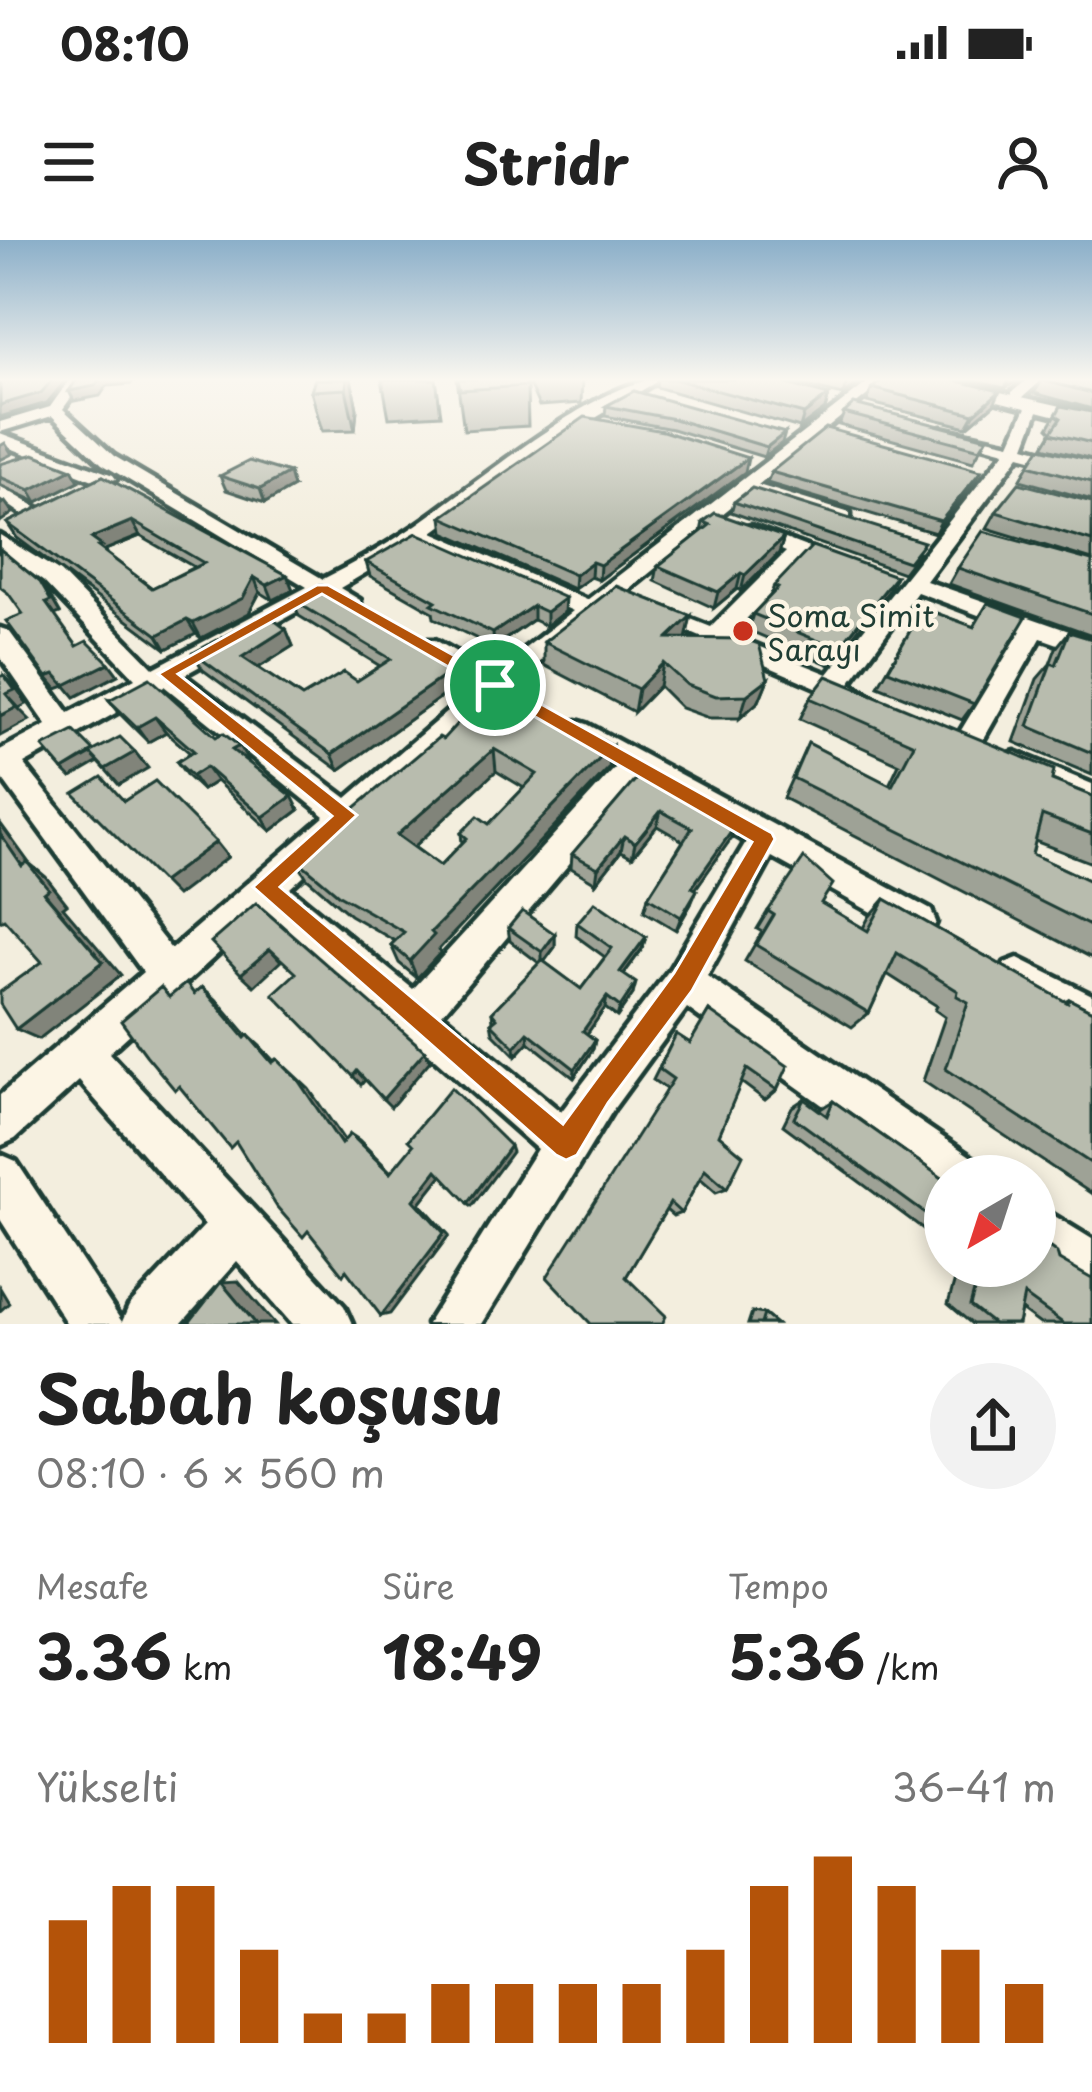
<!DOCTYPE html>
<html lang="tr">
<meta charset="utf-8">
<style>
:root{--surface:#fff;--page:#f2f2f2;--text:#222;--muted:#767676;--accent:#b45309}
body{margin:0;font-family:"Playpen Sans",sans-serif;background:var(--page);color:var(--text);height:100vh;display:flex;flex-direction:column;font-size:45px;white-space:nowrap}
*{box-sizing:border-box;margin:0}
p{font-size:39px;color:var(--muted)}
.icon{flex:none;width:66px;height:66px;fill:none;stroke:currentColor;stroke-width:2;stroke-linecap:round;stroke-linejoin:round}
.map{position:relative;height:1084px;overflow:hidden}
.side{display:flex;flex-direction:column;background:var(--surface);flex:1}
.side>*{flex:none}
.needle{width:78px;rotate:219deg}
.controls{position:absolute;left:924px;top:915px;display:grid;gap:24px}
.controls a{display:grid;place-items:center;width:132px;height:132px;border-radius:50%;background:var(--surface);box-shadow:0 6px 18px #0003;font-size:60px}
.pin{position:absolute;display:grid;place-items:center;width:102px;height:102px;color:#fff;margin:-51px;border:6px solid #fff;border-radius:50%;box-shadow:0 3px 12px #0007}
.round{display:grid;place-items:center;flex:none;width:126px;height:126px;border-radius:63px;background:var(--page)}
.summary{display:flex;align-items:center;justify-content:space-between;height:204px;padding:0 36px}
h1{font-size:66px;font-weight:700;line-height:90px}
.metrics{display:grid;grid-template-columns:repeat(3,1fr);gap:18px;height:204px;padding:12px 36px}
.metrics div{display:grid;align-content:center}
.metrics b{font-size:60px;font-weight:700}
.metrics small{font-size:33px;font-weight:400}
.metrics p{font-size:33px}
.chart{height:336px;padding:24px 36px}
.chart p{display:flex;justify-content:space-between}
.chart svg{width:100%;height:216px;margin-top:12px;stroke:var(--accent);stroke-width:6}
.status{display:flex;justify-content:space-between;align-items:center;height:84px;padding:0 60px;background:var(--surface);direction:ltr}
.status svg{height:33px;fill:currentColor}
header{display:flex;justify-content:space-between;align-items:center;height:156px;padding:0 36px;background:var(--surface);font-size:54px;font-weight:700}
.map>svg:first-child{display:block}
</style>
<div class="status"><b>08:10</b><svg viewBox="0 0 49 12"><path d="M0 12V9h3v3zM5 12V6h3v6zM10 12V3h3v9zM15 12V0h3v12zM26 1h20v11H26zM47 4h2v5h-2z"/></svg></div>
<header><svg class="icon" aria-label="menu" viewBox="0 0 24 24"><path d="M4 6h16M4 12h16M4 18h16"/></svg>Stridr<svg class="icon" aria-label="person" viewBox="0 0 24 24"><circle cx="12" cy="8" r="4"/><path d="M4 21q1-7 8-7t8 7"/></svg></header>
<div class="map">
<svg width="1092" height="1084" viewBox="0 0 1092 1084">
<rect width="100%" height="100%" fill="#f3eede"/>
<filter id="ink" filterUnits="userSpaceOnUse"><feTurbulence type="fractalNoise" baseFrequency=".00833" numOctaves="2"/><feDisplacementMap in="SourceGraphic" scale="24" xChannelSelector="R" yChannelSelector="G"/><feConvolveMatrix kernelMatrix="1 2 1 2 8 2 1 2 1" color-interpolation-filters="sRGB"/></filter>
<g filter="url(#ink)">
<g fill="none" stroke-linecap="round" stroke-linejoin="round">
<g stroke="#1f3d34" stroke-width="9">
<g id="minor">
<path d="M70 139H84L63 169 114 216 323 339C354 323 384 307 413 287 469 250 598 139 661 139L555 202 433 292 587 360 872 139H887L758 245 850 273V281H836L748 253 513 444 538 462 534 469 525 471 497 458 290 648 413 749 616 527 567 498 563 491 577 481 587 484 931 670 936 682 931 694 918 698 772 617 707 736 976 920 983 936H945L944 952 687 768 614 868 482 1084H427L537 909 266 670 109 813 344 1066 352 1084H292L237 1021 181 1084H67L0 979V914L16 921 122 1082 129 1066 205 985 79 841 15 899 0 906V855L143 732 0 536V510L47 485 0 417V388L9 391 69 473 135 438 44 342 0 310V295L60 332 154 428 307 347 102 224 52 176 0 192V182L50 167ZM419 301 573 371 493 433 435 400H417V412L477 446 347 558 184 435 323 357 344 370H360V360L340 348ZM164 446 325 576 171 709 24 524ZM640 540 746 602 670 729 561 872 442 774Z"/>
<polygon points="1028,139 1043,139 1022,158 1012,158 1012,152"/>
<polygon points="1028,163 1040,166 1025,206 1092,224 1092,234 1020,215 926,341 1092,399 1092,416 1041,398 978,509 958,509 954,502 1021,391 917,352 850,443 873,457 860,466 638,370 650,363 711,387 786,312 734,290 751,286 851,324 840,330 804,318 731,395 828,434 1005,211 941,194 941,188 1010,203"/>
<polygon points="0,193 113,235 116,239 101,243 0,204"/>
<polygon points="0,246 43,271 43,279 29,279 0,259"/>
<polygon points="1015,512 1092,544 1092,569 1005,531 1000,523 1005,515"/>
<polygon points="1018,718 1092,755 1092,796 1005,749 999,736 1005,723"/>
<polygon points="1035,964 1092,999 1092,1053 1035,1017"/>
</g>
</g>
<g stroke="#1f3d34" stroke-width="9">
<polygon id="major" points="912,139 943,139 1092,173 1092,185"/>
</g>
<use href="#minor" fill="#fcf5e5" fill-rule="evenodd"/>
<use href="#major" fill="#fcf5e5" fill-rule="evenodd"/>
</g>
<g fill="#9ea296" stroke="#1f3d34" stroke-width="3" fill-rule="evenodd">
<polygon points="315,139 351,139 357,169 355,190 322,191 311,151"/>
<polygon points="382,139 436,139 441,175 389,178"/>
<polygon points="457,139 527,146 528,186 464,190"/>
<polygon points="530,139 582,139 581,163 539,166 530,146"/>
<polygon points="657,139 768,139 829,155 825,169 800,188 656,147"/>
<polygon points="776,139 865,139 843,155"/>
<polygon points="962,139 1020,139 1005,148"/>
<polygon points="1043,139 1092,139 1092,169 1034,153"/>
<polygon points="872,148 994,164 967,187 867,162"/>
<polygon points="634,151 782,203 764,217 672,189 605,176 606,166"/>
<polygon points="1061,166 1092,172 1092,219 1043,207 1052,192 1048,188"/>
<polygon points="844,173 987,198 973,222 839,185"/>
<polygon points="1092,220 1092,260 1020,240 1029,225"/>
<polygon points="0,224 79,241 37,262 0,245"/>
<polygon points="981,231 974,242 935,293 767,243 771,232"/>
<polygon points="745,232 599,340 591,337 574,349 444,292 442,277"/>
<path d="M103 236 287 335 293 350 273 360 260 352 249 373 201 398 196 394 166 409 17 298 7 283ZM140 296 194 327 152 348 108 315 105 310Z"/>
<polygon points="220,236 293,247 265,263 226,250"/>
<polygon points="734,262 919,312 903,333 731,272"/>
<polygon points="1092,262 1092,320 987,288 996,272"/>
<polygon points="703,282 784,297 779,313 741,351 737,349 714,368 655,341 658,326 701,292"/>
<polygon points="1092,321 1092,395 949,344 958,328"/>
<polygon points="366,322 564,372 546,386 533,380 494,407 434,378 433,372 370,336"/>
<polygon points="896,336 888,352 830,425 748,390 753,374 770,356 774,346"/>
<polygon points="293,360 462,442 339,530 203,430 193,413 286,389 293,406 258,428 302,457 357,441 380,426 299,376"/>
<polygon points="988,363 974,464 962,480 878,446 923,368 973,387"/>
<polygon points="1069,392 1092,399 1092,535 1014,502 1037,439 1050,424 1056,408"/>
<polygon points="686,398 768,439 759,461 740,478 709,478 681,468 659,446 634,472 544,425 544,402"/>
<polygon points="810,458 1052,540 1092,556 1092,623 1035,601 1032,614 1092,642 1092,718 783,558 808,503 889,545 899,524 800,479"/>
<polygon points="109,460 239,506 247,521 299,570 271,591 216,541 202,550 187,536 177,522 190,513 166,492 148,502 121,475"/>
<path d="M443 499 612 506 609 528 439 709 440 713 417 738 399 723 391 705 395 701 350 675 307 638 295 618ZM496 531 524 548 489 584 461 593 462 603 440 626 414 607Z"/>
<polygon points="643,531 736,585 730,600 695,649 691,664 676,690 644,671 648,657 683,601 657,586 632,617 621,611 596,643 571,628 572,614"/>
<polygon points="885,659 1064,761 1069,759 1092,771 1092,954 923,841 945,777 935,770 937,766 887,734 869,773 852,787 745,721 762,692 757,689 768,671 821,663 863,688 869,677"/>
<polygon points="577,683 646,697 642,709 624,734 633,754 617,777 605,768 587,794 595,800 593,809 574,838 529,802 516,816 493,793 491,783 493,781 492,772 539,723 510,701 508,688 555,694 555,707 544,722 581,749 605,717 576,696"/>
<polygon points="709,771 777,850 765,860 741,842 719,895 727,948 716,952 700,938 681,973 673,976 666,970 626,1037 591,1084 666,849 653,840 676,794 690,803"/>
<polygon points="804,859 819,870 833,861 945,940 945,1005 783,885 792,867"/>
<polygon points="1059,1020 1092,1084 1040,1084 1021,1070 1018,1084 972,1084 948,1064 959,1026 1035,1026"/>
<polygon points="752,1072 764,1074 776,1084 748,1084"/>
</g>
<g fill="#81847a" stroke="#1f3d34" stroke-width="3">
<polygon points="53,139 67,139 47,163 0,177 0,165"/>
<polygon points="100,139 134,139 131,144 107,146 100,156 74,161 69,151"/>
<polygon points="347,139 351,139 357,169 355,190 346,149"/>
<polygon points="852,139 865,139 843,155 847,142"/>
<polygon points="1010,139 1020,139 1005,148"/>
<polygon points="1000,151 994,164 967,187 974,174"/>
<polygon points="829,155 825,169 800,188 804,174"/>
<polygon points="785,193 782,203 764,217 767,207"/>
<polygon points="5,203 12,214 0,220 0,206"/>
<polygon points="748,218 745,232 599,340 600,325"/>
<polygon points="72,229 79,241 37,262 30,250"/>
<polygon points="981,231 974,242 935,293 941,281"/>
<polygon points="289,233 293,247 265,263 260,249"/>
<polygon points="5,262 13,273 0,282 0,265"/>
<polygon points="132,281 140,296 105,310 111,320 107,322 91,298"/>
<polygon points="784,297 779,313 741,351 745,335"/>
<polygon points="592,322 591,337 574,349 575,335"/>
<polygon points="741,333 737,349 714,368 718,352"/>
<polygon points="287,335 293,350 273,360 267,345"/>
<polygon points="896,336 888,352 830,425 838,409"/>
<polygon points="254,337 260,352 249,373 201,398 193,383"/>
<polygon points="40,342 49,354 60,373 55,375 46,363"/>
<polygon points="565,358 564,372 546,386 546,372"/>
<polygon points="533,366 533,380 494,407 493,393"/>
<polygon points="691,376 686,399 668,398"/>
<polygon points="187,380 196,394 166,409 158,395"/>
<polygon points="286,389 293,406 250,433 242,417"/>
<polygon points="109,423 118,435 75,457 65,445"/>
<polygon points="663,423 659,446 634,472 638,449"/>
<polygon points="460,425 462,442 339,530 332,514"/>
<polygon points="55,434 65,446 57,449 47,437"/>
<polygon points="4,435 17,449 27,464 19,468 6,454"/>
<polygon points="768,439 759,461 740,478 747,455"/>
<polygon points="17,467 30,480 0,496 0,476"/>
<polygon points="155,477 166,492 148,502 137,487"/>
<polygon points="239,506 248,521 241,525 232,510"/>
<polygon points="612,506 609,528 439,709 440,713 417,738 410,721 431,692"/>
<polygon points="494,509 496,531 404,616 397,595"/>
<polygon points="95,512 102,520 71,538 63,530"/>
<polygon points="135,512 148,528 119,545 105,529"/>
<polygon points="206,527 216,541 202,550 192,536"/>
<polygon points="292,556 299,570 271,591 263,577"/>
<polygon points="661,571 657,586 632,617 635,603"/>
<polygon points="0,583 29,623 46,637 67,664 63,667 121,735 39,799 16,789 103,722 22,626 0,594"/>
<polygon points="736,585 730,600 687,661 692,647"/>
<polygon points="624,596 621,611 596,643 598,628"/>
<polygon points="216,602 228,617 176,656 162,642"/>
<polygon points="697,650 691,664 676,690 681,677"/>
<polygon points="555,694 555,707 542,724 542,712"/>
<polygon points="646,697 642,709 617,743 620,732"/>
<polygon points="270,709 281,721 254,746 241,734"/>
<polygon points="636,743 633,754 617,777 620,767"/>
<polygon points="202,747 216,759 258,808 245,798"/>
<polygon points="607,757 605,768 582,801 583,791"/>
<polygon points="528,792 529,802 516,816 515,807"/>
<polygon points="248,795 260,806 285,833 272,823"/>
<polygon points="595,800 593,809 574,838 575,829"/>
<polygon points="425,811 430,821 391,867 383,859"/>
<polygon points="277,819 309,849 351,910 341,904"/>
<polygon points="357,831 365,840 361,845 353,836"/>
<polygon points="350,894 359,900 397,938 390,933"/>
<polygon points="510,906 512,912 472,966 468,963"/>
<polygon points="437,930 442,935 420,963 449,995 390,1074 381,1076 414,960"/>
<polygon points="238,1041 275,1084 256,1084 221,1042"/>
<polygon points="0,1048 9,1063 0,1071"/>
</g>
<g fill="#b8bcae" stroke="#1f3d34" stroke-width="3" fill-rule="evenodd">
<polygon points="0,139 53,139 41,153 0,165"/>
<polygon points="77,139 100,139 95,146 69,151"/>
<polygon points="315,139 347,139 346,149 311,151"/>
<polygon points="458,139 524,139 527,146 460,150"/>
<polygon points="674,139 768,139 829,155 804,174"/>
<polygon points="884,139 950,139 1000,151 974,174 872,148"/>
<polygon points="1043,139 1092,139 1092,153 1041,140"/>
<polygon points="634,151 785,193 767,207 674,179 606,166"/>
<polygon points="854,164 987,198 980,209 844,173"/>
<polygon points="1061,166 1092,172 1092,203 1051,193 1061,178 1056,175"/>
<polygon points="585,177 663,191 748,218 600,325 592,322 575,335 442,277"/>
<polygon points="826,188 981,231 941,281 771,232"/>
<polygon points="1040,208 1092,220 1092,242 1029,225"/>
<polygon points="34,214 72,229 30,250 0,237 0,224"/>
<polygon points="249,221 289,233 260,249 220,236"/>
<path d="M103 236 287 335 267 345 254 337 243 358 193 383 187 380 158 395 7 283ZM132 281 204 323 152 348 98 307 102 306 91 298Z"/>
<polygon points="1019,243 1092,262 1092,301 996,272"/>
<polygon points="752,248 924,302 908,322 734,262"/>
<polygon points="715,273 784,297 745,335 741,333 718,352 658,326 710,285 703,282"/>
<polygon points="983,291 1092,321 1092,374 958,328"/>
<polygon points="417,293 565,358 546,372 533,366 493,393 432,364 436,361 366,322"/>
<polygon points="812,306 896,336 838,409 753,374 778,348 774,346"/>
<polygon points="0,309 40,342 51,361 46,363 77,406 87,401 109,423 65,445 55,434 47,437 6,381 23,374 8,353 0,347"/>
<polygon points="321,345 460,425 332,514 193,413 266,374 286,389 242,417 302,457 344,432 357,441 391,419 293,360"/>
<polygon points="616,346 691,376 668,398 745,399 759,404 768,439 747,455 716,456 687,445 663,423 638,449 544,402"/>
<polygon points="988,363 1026,377 974,464 888,430 923,368 974,387"/>
<polygon points="1069,392 1092,399 1092,513 1028,486 1051,423 1056,425"/>
<polygon points="4,435 15,450 6,454 17,467 0,476 0,437"/>
<polygon points="827,436 1054,530 1052,540 1092,556 1092,594 1042,575 1032,614 1092,642 1092,687 793,538 808,503 892,546 914,504 810,458"/>
<polygon points="150,438 216,497 223,493 239,506 232,510 292,556 263,577 206,527 192,536 177,522 194,511 155,477 137,487 109,460"/>
<path d="M497 440 612 506 431 692 434 695 410 721 391 705 404 692 339 655 295 618 439 497 443 499ZM494 509 537 534 489 584 478 576 461 593 467 598 440 626 397 595Z"/>
<polygon points="74,491 94,511 63,530 43,507"/>
<polygon points="120,497 135,512 105,529 90,513"/>
<polygon points="643,531 736,585 692,647 697,650 681,677 648,657 692,588 661,571 635,603 624,596 598,628 572,614"/>
<polygon points="102,537 124,561 155,541 216,602 162,642 74,554"/>
<polygon points="0,594 22,626 27,622 49,649 44,653 103,722 16,789 0,764 0,752 42,722 4,679 0,681"/>
<polygon points="804,618 833,644 821,663 868,691 885,659 1068,763 1069,759 1092,771 1092,924 946,829 968,762 957,756 958,751 897,713 869,773 756,705 774,675 768,671"/>
<polygon points="595,662 646,697 620,732 636,743 620,767 607,757 583,791 595,800 575,829 528,792 515,807 491,783 497,778 492,772 542,720 581,749 612,708 577,683"/>
<polygon points="256,663 425,811 383,859 357,831 353,836 273,754 296,733 270,709 241,734 211,702"/>
<polygon points="522,671 555,694 542,712 508,688"/>
<polygon points="186,743 194,754 202,747 245,798 248,795 272,823 277,819 298,840 341,904 350,894 390,933 413,905 408,900 451,848 510,906 468,963 437,930 414,960 444,993 381,1076 346,1030 343,1035 308,991 303,997 277,967 236,902 230,908 179,846 175,850 146,815 121,781 161,747 169,757"/>
<polygon points="709,771 788,826 777,850 747,829 719,895 743,915 727,948 705,929 681,973 670,963 626,1037 666,1076 662,1084 591,1084 547,1037 673,839 659,829 676,794 690,803"/>
<polygon points="804,859 827,876 833,861 945,940 945,988 794,878"/>
<polygon points="1035,997 1057,1013 1059,1020 1092,1039 1092,1084 1064,1084 1024,1055 1018,1084 993,1084 970,1066 981,1026 1035,1026"/>
<polygon points="221,1042 256,1084 188,1084"/>
<polygon points="764,1074 776,1084 761,1084"/>
</g>
</g>
<linearGradient id="sky" x2="0" y2="1"><stop stop-color="#8bafc9"/><stop offset="0.48" stop-color="#faf7f0"/><stop offset="1" stop-color="#faf7f0" stop-opacity="0"/></linearGradient>
<rect width="1092" height="291" fill="url(#sky)"/>
<path fill="#b45309" stroke="#fff" stroke-width="3" fill-rule="evenodd" d="M317 345H328L772 593 775 599 692 751 608 863 577 915 566 920 556 915 253 647 332 576 158 434ZM322 354 752 602 674 733 563 884 280 647 357 575 178 434Z"/>
<circle fill="#c8321e" stroke="#fcf5e5" stroke-width="4.5" cx="743" cy="391" r="12"/>
<g text-anchor="middle" dominant-baseline="central" stroke-width="9" stroke-linejoin="round" paint-order="stroke">
<g font-size="30" fill="#1f3d34" stroke="#fcf5e5" text-anchor="start">
<text x="767" y="374">Soma Simit<tspan x="767" dy="34">Sarayı</tspan></text>
</g>
</g>
</svg>
<div class="controls">
<a><svg class="needle" viewBox="-14 -14 28 28"><path d="M0-13l5 13h-10z" fill="#e53935"/><path d="M0 13l5-13h-10z" fill="#767676"/></svg></a>
</div>
<div class="pin" style="left:495px;top:445px;background:#1e9e55"><svg class="icon" aria-label="arrive" viewBox="0 0 24 24"><path d="M6 21V4h12l-3 4 3 4H6"/></svg></div>
</div>
<section class="side">
<div class="summary"><div><h1>Sabah koşusu</h1><p>08:10 · 6 × 560 m</p></div><a class="round"><svg class="icon" aria-label="share" viewBox="0 0 24 24"><path d="M12 15V3M7 8l5-5 5 5M5 13v7h14v-7"/></svg></a></div>
<div class="metrics">
<div><p>Mesafe</p><b>3.36<small> km</small></b></div>
<div><p>Süre</p><b>18:49</b></div>
<div><p>Tempo</p><b>5:36<small> /km</small></b></div>
</div>
<div class="chart"><p><span>Yükselti</span>36–41 m</p>
<svg viewBox="0 0 160 44" preserveAspectRatio="none"><path d="M5 44V19M15 44V12M25 44V12M35 44V25M45 44V38M55 44V38M65 44V32M75 44V32M85 44V32M95 44V32M105 44V25M115 44V12M125 44V6M135 44V12M145 44V25M155 44V32"/></svg>
</div>
</section>
